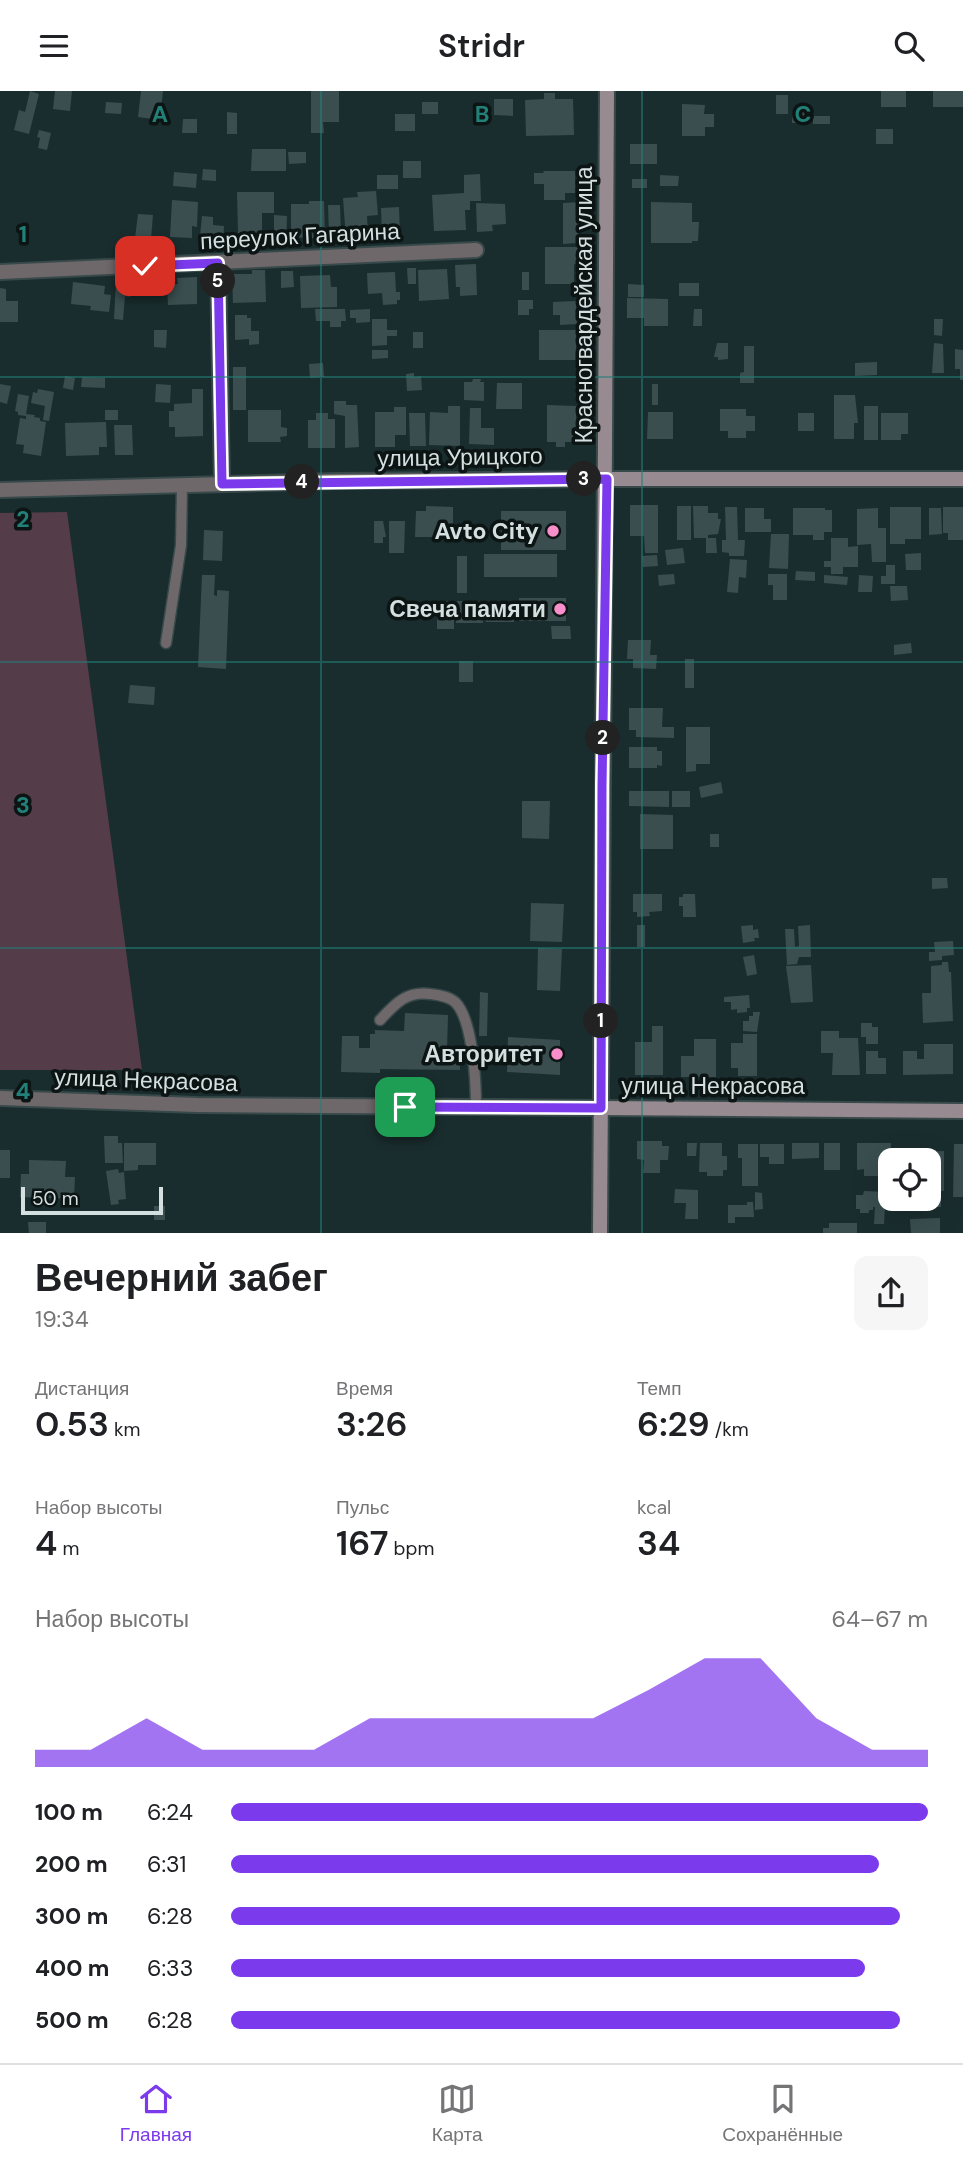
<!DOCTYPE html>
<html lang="ru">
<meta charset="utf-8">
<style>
:root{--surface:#fff;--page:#f6f6f6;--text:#202124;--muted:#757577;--line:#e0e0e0;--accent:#7c3aed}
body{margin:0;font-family:"DM Sans",sans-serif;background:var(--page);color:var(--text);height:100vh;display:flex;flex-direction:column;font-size:26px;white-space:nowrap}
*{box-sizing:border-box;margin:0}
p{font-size:23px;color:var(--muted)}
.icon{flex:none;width:38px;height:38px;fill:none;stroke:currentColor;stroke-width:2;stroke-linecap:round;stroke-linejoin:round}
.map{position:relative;height:1142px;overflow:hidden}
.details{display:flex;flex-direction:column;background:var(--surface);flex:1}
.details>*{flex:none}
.tools{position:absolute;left:878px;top:1057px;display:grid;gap:14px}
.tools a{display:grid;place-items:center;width:63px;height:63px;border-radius:14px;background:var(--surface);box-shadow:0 7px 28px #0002;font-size:35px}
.scale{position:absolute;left:21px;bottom:18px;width:142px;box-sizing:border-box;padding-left:7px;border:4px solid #d4dfe0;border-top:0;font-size:19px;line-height:24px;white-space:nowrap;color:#d4dfe0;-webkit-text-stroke:5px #0c1414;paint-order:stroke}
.pin{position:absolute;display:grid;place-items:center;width:60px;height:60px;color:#fff;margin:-30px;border-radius:14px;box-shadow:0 4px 10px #0006}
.km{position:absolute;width:35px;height:35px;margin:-18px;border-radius:50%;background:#222;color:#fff;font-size:19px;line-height:35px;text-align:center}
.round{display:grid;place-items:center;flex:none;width:74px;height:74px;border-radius:14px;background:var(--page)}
.headline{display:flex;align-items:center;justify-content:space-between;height:119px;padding:0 35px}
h1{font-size:38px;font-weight:600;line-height:52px}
.metrics{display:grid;grid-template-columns:repeat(3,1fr);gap:10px;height:119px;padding:7px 35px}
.metrics div{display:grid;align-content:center}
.metrics b{font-size:35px;font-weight:600}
.metrics small{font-size:19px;font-weight:400}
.metrics p{font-size:19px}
.chart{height:196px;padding:14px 35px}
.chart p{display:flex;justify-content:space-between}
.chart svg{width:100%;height:126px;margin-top:7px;fill:var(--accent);opacity:.7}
ul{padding:0 35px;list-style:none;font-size:23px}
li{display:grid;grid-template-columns:112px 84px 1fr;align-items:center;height:52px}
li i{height:18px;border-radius:9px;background:var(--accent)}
header{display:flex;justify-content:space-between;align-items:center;height:91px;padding:0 35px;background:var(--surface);font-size:32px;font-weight:600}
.menu{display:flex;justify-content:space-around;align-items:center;height:98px;border-top:2px solid var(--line);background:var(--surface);font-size:19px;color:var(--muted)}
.menu a{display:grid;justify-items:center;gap:4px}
.menu .on{color:var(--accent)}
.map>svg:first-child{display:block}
</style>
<header><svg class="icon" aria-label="menu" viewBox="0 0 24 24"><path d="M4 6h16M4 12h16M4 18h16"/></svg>Stridr<svg class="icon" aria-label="search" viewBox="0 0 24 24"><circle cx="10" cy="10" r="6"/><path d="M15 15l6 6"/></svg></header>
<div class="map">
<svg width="963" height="1143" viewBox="0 0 963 1143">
<rect width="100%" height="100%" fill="#1a2d2e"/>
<polygon fill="#553c49" points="67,421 142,979 0,979 0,422"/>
<g fill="#3a4e4f">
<polygon points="30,0 39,3 29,43 14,39 19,19 25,21"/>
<polygon points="55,0 72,0 70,20 53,18"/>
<polygon points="141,0 163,0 160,29 138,26"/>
<polygon points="311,0 339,0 339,31 323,31 324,42 311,42"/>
<rect x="881" y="0" width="25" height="16"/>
<rect x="933" y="0" width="30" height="16"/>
<polygon points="544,2 555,2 555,8 573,8 574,44 526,45 525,9 544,8"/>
<rect x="776" y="4" width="12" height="19"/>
<polygon points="494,8 513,8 513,25 494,24"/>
<polygon points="106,11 122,12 121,23 105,22"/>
<rect x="422" y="11" width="16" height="12"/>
<polygon points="682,13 705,14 704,23 714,23 714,36 705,36 705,45 682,45"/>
<polygon points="227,21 237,22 237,43 227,43"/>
<rect x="792" y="21" width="15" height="11"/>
<rect x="395" y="23" width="20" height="17"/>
<rect x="813" y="25" width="17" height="8"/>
<polygon points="183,28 197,28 197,42 182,42"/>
<rect x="876" y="38" width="17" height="15"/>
<polygon points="39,39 51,42 47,59 38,57 40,47 37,46"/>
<rect x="630" y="53" width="27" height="20"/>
<polygon points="252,58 286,58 286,80 251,80"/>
<polygon points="288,61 306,61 306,72 289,73"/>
<rect x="403" y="70" width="18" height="17"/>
<polygon points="203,78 216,79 216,90 202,89"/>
<polygon points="543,80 575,80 575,102 565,102 565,109 544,109 544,93 534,93 534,82 544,82"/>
<polygon points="174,81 197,83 196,97 173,95"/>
<polygon points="480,83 481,110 470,110 470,119 465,119 466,139 434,140 432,104 464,102 464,84"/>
<rect x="377" y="84" width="21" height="14"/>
<polygon points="660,84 679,85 678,95 660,95"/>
<rect x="632" y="88" width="15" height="9"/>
<polygon points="376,100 378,124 367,125 368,146 346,148 343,107 358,106 357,101"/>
<polygon points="237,101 274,101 274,122 262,122 262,142 238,142"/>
<polygon points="172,109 198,111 197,136 192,135 192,147 170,146"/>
<polygon points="309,110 324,110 325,148 291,146 291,113 309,113"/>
<polygon points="580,111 578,152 563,153 563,112"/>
<polygon points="651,111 692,112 692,131 699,131 698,150 692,150 692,152 651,152"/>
<polygon points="476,112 505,113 506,133 492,134 493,140 477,141"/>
<polygon points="328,114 340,114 341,143 329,144"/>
<polygon points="399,116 400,144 382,145 381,117"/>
<polygon points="138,123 153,124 151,148 135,147"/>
<polygon points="274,124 287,125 286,155 276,155 276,144 274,144"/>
<polygon points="202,125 213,126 213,134 224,135 223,156 199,155"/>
<polygon points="545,156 579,156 579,173 574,173 574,193 545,193"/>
<polygon points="476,173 477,204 460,205 460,196 456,196 455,174"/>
<polygon points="407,177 416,177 416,193 408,193"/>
<polygon points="447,178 449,208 419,210 418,179"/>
<polygon points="252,179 265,179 266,211 233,212 232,183 252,183"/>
<polygon points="281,180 293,180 294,196 281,197"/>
<polygon points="395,181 396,201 400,201 400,209 397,209 397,213 383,214 382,202 368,203 367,182"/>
<rect x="522" y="181" width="7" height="18"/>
<polygon points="330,184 331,196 337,196 337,216 301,217 300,185"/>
<polygon points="197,186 197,213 168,214 167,194 178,193 177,187"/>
<polygon points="73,191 105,195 104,203 111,204 109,221 90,219 91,215 71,213"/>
<polygon points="116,191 131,191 130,206 125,205 123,229 114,228"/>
<rect x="679" y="192" width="20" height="13"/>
<polygon points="628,193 644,194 644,206 628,206"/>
<polygon points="0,197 6,198 6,210 18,210 18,231 0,231"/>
<polygon points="627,207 668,208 668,235 644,235 644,227 627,227"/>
<polygon points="518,209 533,209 533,218 529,218 529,224 518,224"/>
<polygon points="576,210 577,233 560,234 560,224 553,224 553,211"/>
<polygon points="315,218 345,218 346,230 341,230 341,236 330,236 330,230 316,230"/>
<polygon points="370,218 370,231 356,232 356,227 350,227 350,219"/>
<polygon points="694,218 702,218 702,235 693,235"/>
<polygon points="235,224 247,224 247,227 251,227 251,240 259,240 259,253 249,254 249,248 235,249"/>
<polygon points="372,228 387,228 387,239 397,239 397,245 387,245 387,254 372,255"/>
<polygon points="934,228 943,228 942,245 934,244"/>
<polygon points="154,239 167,239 166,257 154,256"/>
<rect x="539" y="239" width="37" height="30"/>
<rect x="413" y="241" width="10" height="16"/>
<polygon points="717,252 728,252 728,268 718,269 718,266 714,266"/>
<polygon points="934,252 943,253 944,282 932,282"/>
<polygon points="744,255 754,255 754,292 740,292 740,282 744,281"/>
<polygon points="955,258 963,259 963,289 960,289 960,278 955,278"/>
<polygon points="372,259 388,259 388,267 372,268"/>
<polygon points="877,271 877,284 855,285 855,272"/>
<polygon points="323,272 324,286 310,287 309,273"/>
<rect x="233" y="276" width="13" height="43"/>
<polygon points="414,282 414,286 421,285 422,299 407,300 406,283"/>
<polygon points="65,285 75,287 73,299 63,297"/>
<polygon points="82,286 105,287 105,297 81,296"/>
<polygon points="473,288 481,288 480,291 484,291 484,310 464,309 464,291 472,291"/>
<polygon points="497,292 522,292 522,318 496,318"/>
<polygon points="0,293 11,295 7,313 0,311"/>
<polygon points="156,293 171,294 170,312 155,311"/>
<rect x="652" y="293" width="6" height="21"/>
<polygon points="38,298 54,301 49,330 43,329 45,315 31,312 33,301 37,302"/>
<polygon points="192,298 203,298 203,345 175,346 175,336 169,336 169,320 174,320 174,313 192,312"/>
<polygon points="18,303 29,305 26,323 35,324 34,326 40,327 40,330 46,331 41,365 23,362 24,354 16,353 20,327 26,328 26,325 18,324 18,321 15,320"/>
<polygon points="834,304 855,304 858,332 854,332 854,348 834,348"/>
<polygon points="334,310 346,310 346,314 357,314 359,356 345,357 345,325 334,323"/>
<polygon points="547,314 576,315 576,351 565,351 565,356 556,356 556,351 547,351"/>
<polygon points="448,315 460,315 460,355 429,354 430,321 448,322"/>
<rect x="864" y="315" width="14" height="34"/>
<polygon points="394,316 406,316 406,344 395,344 395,356 375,356 375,321 394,321"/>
<polygon points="470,317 481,317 481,337 494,337 494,354 469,353"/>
<polygon points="720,318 746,318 746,325 755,325 755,340 746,340 746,347 728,347 728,340 720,340"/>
<rect x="105" y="319" width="13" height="10"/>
<polygon points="248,319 281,319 281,336 287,337 287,345 280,346 281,351 248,351"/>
<polygon points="648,321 673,321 673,348 647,348"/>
<polygon points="316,322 328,322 328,328 335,328 335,357 308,357 308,329 316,329"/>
<polygon points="409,322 425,322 426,355 410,355"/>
<rect x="798" y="322" width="16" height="18"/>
<polygon points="881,322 908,322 908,343 901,343 901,349 881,349"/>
<polygon points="106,331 107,356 99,356 99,364 66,365 65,332"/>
<polygon points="114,334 132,334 133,364 115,364"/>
<polygon points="630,414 658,414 658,462 645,462 644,445 630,445"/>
<polygon points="426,415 453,416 453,446 415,446 416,420 426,420"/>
<rect x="677" y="415" width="14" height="34"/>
<polygon points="693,415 708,415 708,422 718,422 718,428 721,428 718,443 708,444 708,447 694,447"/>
<polygon points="725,416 737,416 738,449 745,449 744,465 729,465 729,462 722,461 722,449 726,449"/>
<polygon points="890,416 921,416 921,448 905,448 905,453 890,453"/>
<polygon points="943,416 963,416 963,449 948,449 948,442 943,442"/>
<polygon points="745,417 764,417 764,428 771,428 771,441 745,441"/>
<polygon points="793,417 825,417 825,419 832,419 832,441 824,441 824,449 813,449 813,444 793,444"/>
<polygon points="878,417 878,437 886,437 886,471 872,471 871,453 857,454 857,418"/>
<polygon points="929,417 941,417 942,443 929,444"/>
<rect x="501" y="420" width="65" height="39"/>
<polygon points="374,430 383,430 386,446 383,446 383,452 374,452"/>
<polygon points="389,430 405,430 404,462 389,462"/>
<polygon points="204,439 223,440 222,470 203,469"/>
<polygon points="771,443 789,443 788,478 769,477"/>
<polygon points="706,447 716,447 717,462 706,462"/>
<polygon points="831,447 848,447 848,456 858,455 858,476 843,476 843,483 831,483 831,476 824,476 824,470 831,470"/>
<polygon points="683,457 685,472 667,474 665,459"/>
<polygon points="921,462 921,479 906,479 905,463"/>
<rect x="484" y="463" width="73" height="23"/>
<polygon points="657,464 658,475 643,476 642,465"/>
<rect x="457" y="465" width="10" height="37"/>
<polygon points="730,468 747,469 746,487 739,486 738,502 727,501"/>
<polygon points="886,474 895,474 895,493 881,493 881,485 886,485"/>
<polygon points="796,480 815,481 815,490 795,489"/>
<polygon points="674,483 675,493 659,495 658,484"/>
<polygon points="768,483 787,483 787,509 773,509 773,494 768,494"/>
<polygon points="202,484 215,484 214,504 217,505 217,499 229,500 226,578 198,576"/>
<polygon points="824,484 848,486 847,494 824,492"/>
<polygon points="859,484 873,485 872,501 858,501"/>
<polygon points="890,495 907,495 908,509 891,510"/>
<rect x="519" y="507" width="47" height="23"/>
<rect x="437" y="510" width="17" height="28"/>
<polygon points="457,510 483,510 483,532 456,532"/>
<rect x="486" y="519" width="28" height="12"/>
<polygon points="551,535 570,535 571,548 552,548"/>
<polygon points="628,549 651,549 650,564 657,564 656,578 633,577 633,568 627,568"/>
<polygon points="911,552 912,562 894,564 894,554"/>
<rect x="685" y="568" width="9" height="29"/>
<rect x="459" y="570" width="14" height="21"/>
<polygon points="130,594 155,596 154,614 128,612"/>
<polygon points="629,617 663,617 662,636 674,636 674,647 636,646 636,639 629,639"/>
<polygon points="686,636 710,636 710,673 696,673 696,680 686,681"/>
<polygon points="629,656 657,656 657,660 662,660 662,675 657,674 657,677 629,677"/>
<polygon points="721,691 723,702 701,707 699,696"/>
<polygon points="629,700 669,700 669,716 629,715"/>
<rect x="672" y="700" width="18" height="16"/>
<polygon points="522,710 550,710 549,748 522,747"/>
<polygon points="640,723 673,724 673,758 640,758"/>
<rect x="710" y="743" width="9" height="13"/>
<polygon points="932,787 947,787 948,797 932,798"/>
<polygon points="633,803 662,803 662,820 649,821 650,825 637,826 637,821 633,821"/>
<polygon points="683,803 695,803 696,826 683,826 683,815 679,815 679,806 683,806"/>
<polygon points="531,812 564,813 562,851 530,850"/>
<rect x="637" y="834" width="8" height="22"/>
<polygon points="753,834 753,839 758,838 759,847 754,847 755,850 743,852 741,835"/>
<polygon points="810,834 811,866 799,866 797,873 787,874 785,838 794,838 795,856 799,855 798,835"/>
<polygon points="953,850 954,864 942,865 942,869 929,870 929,861 935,861 934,851"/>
<polygon points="538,857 562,858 560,900 537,899"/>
<polygon points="754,864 757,883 747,885 743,866"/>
<polygon points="942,871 948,871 949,881 951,881 953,930 923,932 922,902 931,902 931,875 942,874"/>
<polygon points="811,874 813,911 791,912 786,875"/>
<polygon points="480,901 488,902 487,945 479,945"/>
<polygon points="749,904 750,917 747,917 747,921 737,922 737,918 731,919 731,911 724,911 724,906"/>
<polygon points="753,921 760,921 757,941 743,940 743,930 749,930 749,925 753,925"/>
<polygon points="405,922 448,924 447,960 460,960 460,979 380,978 380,982 341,981 342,945 359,945 359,957 370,957 370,943 375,943 375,939 404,940"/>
<polygon points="861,932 872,932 872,936 878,936 878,953 866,953 866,946 861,946"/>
<polygon points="652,935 663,935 663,984 635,984 635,951 652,951"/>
<polygon points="821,940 839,940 839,947 858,947 860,984 832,984 833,962 821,962"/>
<polygon points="743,943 757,943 757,985 738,985 738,977 731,977 731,952 743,952"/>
<polygon points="508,946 560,949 560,984 507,981"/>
<polygon points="694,948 716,948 716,986 681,986 681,965 694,965"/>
<polygon points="924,953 953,953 953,983 903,984 903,960 917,960 917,968 924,968"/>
<polygon points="866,960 878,960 878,967 886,967 886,983 866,983"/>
<polygon points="104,1045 118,1045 118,1052 122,1052 123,1072 105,1072"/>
<polygon points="637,1050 662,1050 662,1055 669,1055 668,1069 660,1069 660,1082 643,1082 644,1069 637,1068"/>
<polygon points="124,1052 156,1052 156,1074 138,1074 138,1079 124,1080"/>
<polygon points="687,1052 697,1052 696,1065 687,1065"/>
<polygon points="700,1052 722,1052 722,1065 727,1065 727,1079 723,1079 723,1085 707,1085 707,1081 699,1081"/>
<polygon points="792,1052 819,1052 819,1067 792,1068"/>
<rect x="824" y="1052" width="16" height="27"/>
<polygon points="857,1052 891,1052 890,1079 881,1079 881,1085 864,1085 864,1078 857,1079"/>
<polygon points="738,1053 758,1053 758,1095 742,1095 742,1067 738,1067"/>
<polygon points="760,1053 784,1053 784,1073 769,1073 769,1066 760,1066"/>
<polygon points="954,1053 963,1053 963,1106 953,1106"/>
<rect x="0" y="1059" width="10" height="28"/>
<polygon points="944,1060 944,1100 941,1100 941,1116 924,1116 924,1108 929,1108 929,1069 914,1069 914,1061"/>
<polygon points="29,1069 66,1070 65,1086 75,1086 74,1108 20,1106 21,1083 29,1083"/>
<polygon points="118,1078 119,1082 124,1081 126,1108 118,1109 119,1113 111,1114 106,1080"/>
<polygon points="675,1098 698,1099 698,1128 685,1128 686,1112 674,1112"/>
<polygon points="864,1100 889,1101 888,1116 885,1116 884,1133 874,1133 875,1116 873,1116 873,1119 869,1119 869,1122 860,1122 860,1118 856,1118 856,1104 863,1104"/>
<polygon points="755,1101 762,1102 763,1118 755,1119"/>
<polygon points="747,1111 753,1111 754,1126 735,1126 735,1132 728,1132 728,1114 747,1114"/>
<rect x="154" y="1115" width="11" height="14"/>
<polygon points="940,1127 940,1143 911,1143 910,1128"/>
<polygon points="28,1131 46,1131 46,1143 29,1143"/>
<polygon points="829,1132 857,1132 857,1143 823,1143 823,1137 829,1137"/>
</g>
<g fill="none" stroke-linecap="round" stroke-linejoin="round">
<g stroke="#38494a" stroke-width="13">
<g id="lane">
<polyline points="166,552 181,454 182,394"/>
<path d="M380 929C395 913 406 900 430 903 438 904 448 905 455 911 473 928 476 992 476 1016"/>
</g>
</g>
<g stroke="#38494a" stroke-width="18">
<g id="street">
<polyline points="218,172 222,393"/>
<polyline points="0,181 476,159"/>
<polyline points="0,399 336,390 607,388"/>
<polyline points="0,1007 197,1014 601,1017"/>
</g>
</g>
<g stroke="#38494a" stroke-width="18">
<g id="secondary">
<polyline points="607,388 963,388"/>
<polyline points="601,1017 963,1020"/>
<path d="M600 1143C601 762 607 381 607 0"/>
</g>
</g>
<use href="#lane" stroke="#6f686b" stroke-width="10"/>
<use href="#street" stroke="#6f686b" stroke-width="14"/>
<use href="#secondary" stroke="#978a90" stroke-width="14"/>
</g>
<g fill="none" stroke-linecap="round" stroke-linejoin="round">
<g stroke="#fff" stroke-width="14">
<polyline id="route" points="145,175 218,172 222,393 607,388 602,695 601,1017 405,1016"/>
</g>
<use href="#route" stroke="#7c3aed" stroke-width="9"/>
</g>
<path fill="none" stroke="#238079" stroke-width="2" stroke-opacity="0.55" d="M321 0V1143M642 0V1143M0 286H963M0 571H963M0 857H963"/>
<g fill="#f98fca" stroke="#0c1414" stroke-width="2.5">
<circle cx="553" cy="440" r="7"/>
<circle cx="560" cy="518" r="7"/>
<circle cx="557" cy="963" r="7"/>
</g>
<g text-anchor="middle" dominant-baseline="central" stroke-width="7" stroke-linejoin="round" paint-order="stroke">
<g font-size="23" fill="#d4dfe0" stroke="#0c1414">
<text transform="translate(300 145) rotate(-3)">переулок Гагарина</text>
<text transform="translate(584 214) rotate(-90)">Красногвардейская улица</text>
<text transform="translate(460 366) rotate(-1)">улица Урицкого</text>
<text transform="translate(146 989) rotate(2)">улица Некрасова</text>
<text x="713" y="995">улица Некрасова</text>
</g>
<g font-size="23" font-weight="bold" fill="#d4dfe0" stroke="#0c1414" text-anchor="end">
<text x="539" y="440">Avto City</text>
<text x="546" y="518">Свеча памяти</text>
<text x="543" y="963">Авторитет</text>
</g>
</g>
<g font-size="23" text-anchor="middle" font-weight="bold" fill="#238079" stroke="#0c1414" stroke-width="7" stroke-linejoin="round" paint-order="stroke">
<text x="160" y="31">A</text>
<text x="482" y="31">B</text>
<text x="803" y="31">C</text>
<text x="23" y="151">1</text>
<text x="23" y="436">2</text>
<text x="23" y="722">3</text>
<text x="23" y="1008">4</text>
</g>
</svg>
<div class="tools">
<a><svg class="icon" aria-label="locate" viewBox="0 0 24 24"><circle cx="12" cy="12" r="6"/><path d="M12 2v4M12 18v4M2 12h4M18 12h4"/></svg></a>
</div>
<div class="scale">50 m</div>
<div class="pin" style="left:405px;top:1016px;background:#1e9e55"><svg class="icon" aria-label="arrive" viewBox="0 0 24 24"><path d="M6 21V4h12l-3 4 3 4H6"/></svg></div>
<div class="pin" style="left:145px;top:175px;background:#d93025"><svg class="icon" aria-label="check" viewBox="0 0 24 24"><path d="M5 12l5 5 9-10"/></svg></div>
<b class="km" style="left:601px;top:930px">1</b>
<b class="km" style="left:603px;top:647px">2</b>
<b class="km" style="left:584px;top:388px">3</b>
<b class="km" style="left:302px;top:391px">4</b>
<b class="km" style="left:218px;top:190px">5</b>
</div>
<section class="details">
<div class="headline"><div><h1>Вечерний забег</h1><p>19:34</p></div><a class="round"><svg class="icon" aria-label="share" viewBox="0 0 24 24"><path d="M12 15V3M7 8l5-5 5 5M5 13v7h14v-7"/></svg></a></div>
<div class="metrics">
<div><p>Дистанция</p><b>0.53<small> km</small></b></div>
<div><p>Время</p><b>3:26</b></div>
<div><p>Темп</p><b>6:29<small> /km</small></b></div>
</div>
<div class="metrics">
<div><p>Набор высоты</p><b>4<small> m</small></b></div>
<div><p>Пульс</p><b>167<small> bpm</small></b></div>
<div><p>kcal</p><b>34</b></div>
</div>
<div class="chart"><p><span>Набор высоты</span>64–67 m</p>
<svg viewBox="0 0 160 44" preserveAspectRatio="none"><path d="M0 44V38L10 38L20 27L30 38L40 38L50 38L60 27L70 27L80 27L90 27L100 27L110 17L120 6L130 6L140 27L150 38L160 38V44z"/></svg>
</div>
<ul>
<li><b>100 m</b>6:24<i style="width:100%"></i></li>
<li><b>200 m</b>6:31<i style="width:93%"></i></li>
<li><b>300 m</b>6:28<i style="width:96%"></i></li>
<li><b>400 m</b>6:33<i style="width:91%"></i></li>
<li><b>500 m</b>6:28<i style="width:96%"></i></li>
</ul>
</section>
<nav class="menu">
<a class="on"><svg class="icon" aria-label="home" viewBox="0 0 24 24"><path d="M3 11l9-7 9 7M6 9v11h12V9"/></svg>Главная</a>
<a><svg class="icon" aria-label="map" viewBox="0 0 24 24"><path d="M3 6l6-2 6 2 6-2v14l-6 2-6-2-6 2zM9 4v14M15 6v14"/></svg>Карта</a>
<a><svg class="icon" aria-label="saved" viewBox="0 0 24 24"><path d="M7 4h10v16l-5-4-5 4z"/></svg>Сохранённые</a>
</nav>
